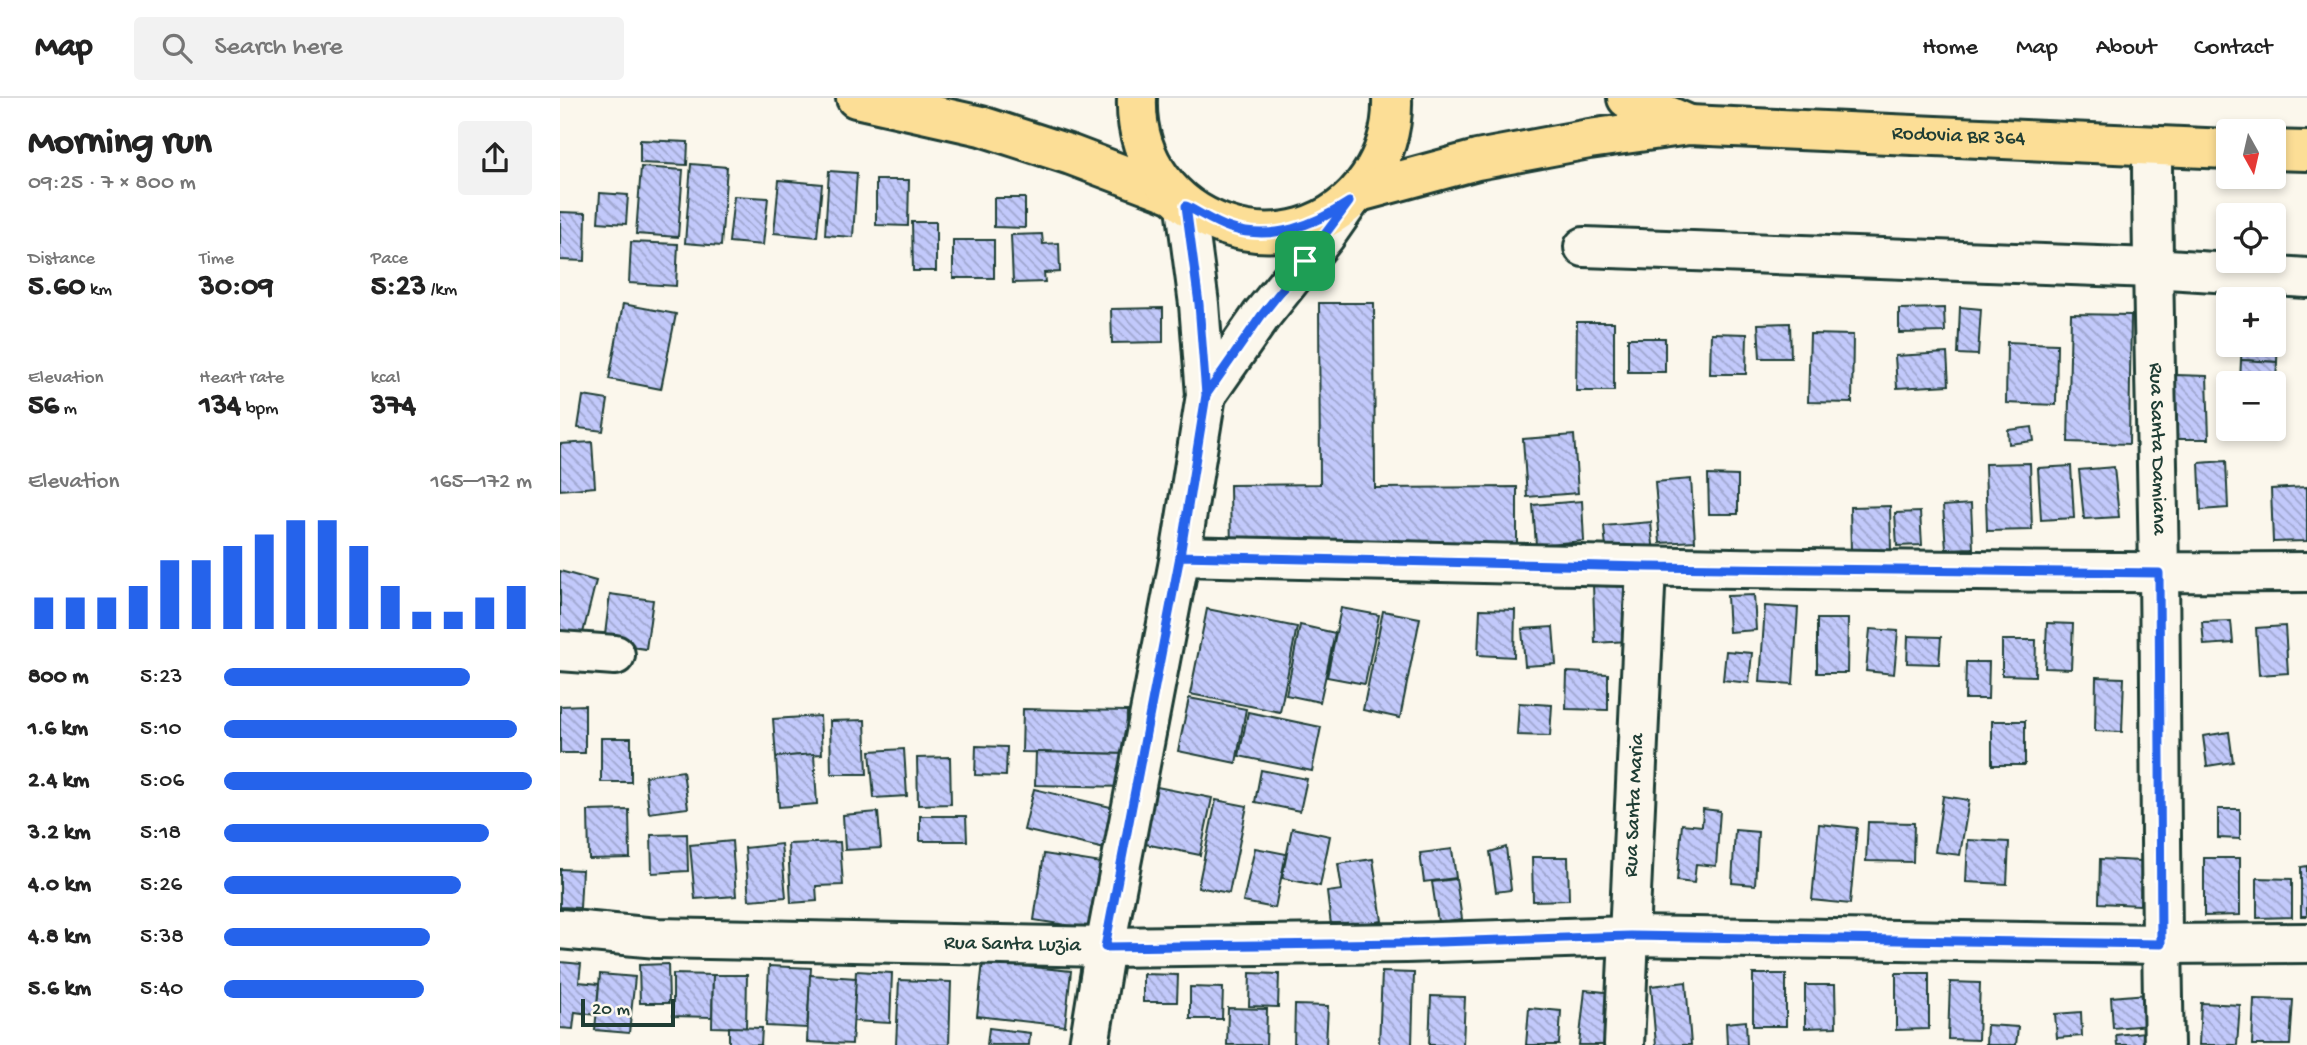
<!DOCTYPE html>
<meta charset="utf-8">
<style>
:root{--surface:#fff;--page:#f2f2f2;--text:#222;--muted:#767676;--line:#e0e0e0;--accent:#2563eb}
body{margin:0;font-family:"Gochi Hand",sans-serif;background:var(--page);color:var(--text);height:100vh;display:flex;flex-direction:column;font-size:26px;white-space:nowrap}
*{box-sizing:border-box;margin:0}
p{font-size:23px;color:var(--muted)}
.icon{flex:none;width:38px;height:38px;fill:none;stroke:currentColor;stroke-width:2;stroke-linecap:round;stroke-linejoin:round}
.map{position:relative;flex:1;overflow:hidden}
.drawer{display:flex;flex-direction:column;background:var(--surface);width:560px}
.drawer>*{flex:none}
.needle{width:46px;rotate:172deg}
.controls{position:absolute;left:1656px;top:21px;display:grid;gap:14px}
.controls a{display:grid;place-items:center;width:70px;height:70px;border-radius:7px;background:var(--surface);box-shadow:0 4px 10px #0003;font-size:35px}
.scale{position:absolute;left:21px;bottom:18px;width:94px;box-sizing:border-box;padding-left:7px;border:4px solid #1f3d34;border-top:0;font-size:19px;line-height:24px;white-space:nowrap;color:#1f3d34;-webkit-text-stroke:5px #fbf7ec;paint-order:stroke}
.pin{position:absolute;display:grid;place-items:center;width:60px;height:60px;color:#fff;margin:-30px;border-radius:14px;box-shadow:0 4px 10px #0006}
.round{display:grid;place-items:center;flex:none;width:74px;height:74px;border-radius:7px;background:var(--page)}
.overview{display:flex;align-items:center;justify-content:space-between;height:119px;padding:0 28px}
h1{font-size:38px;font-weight:800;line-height:52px}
.figures{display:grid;grid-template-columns:repeat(3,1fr);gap:10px;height:119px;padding:7px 28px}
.figures div{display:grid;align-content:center}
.figures b{font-size:30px;font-weight:800}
.figures small{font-size:19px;font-weight:400}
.figures p{font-size:19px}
.chart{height:196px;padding:14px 28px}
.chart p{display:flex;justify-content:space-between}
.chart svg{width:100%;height:126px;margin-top:7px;stroke:var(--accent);stroke-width:6}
ul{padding:0 28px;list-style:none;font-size:23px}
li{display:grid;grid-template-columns:112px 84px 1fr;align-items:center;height:52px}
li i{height:18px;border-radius:9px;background:var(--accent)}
header{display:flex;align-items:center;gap:42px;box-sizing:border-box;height:98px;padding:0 35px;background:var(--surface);border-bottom:2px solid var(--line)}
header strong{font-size:33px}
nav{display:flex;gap:38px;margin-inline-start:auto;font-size:24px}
.search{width:490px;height:63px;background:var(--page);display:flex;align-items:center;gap:18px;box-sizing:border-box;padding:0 24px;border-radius:7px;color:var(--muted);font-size:26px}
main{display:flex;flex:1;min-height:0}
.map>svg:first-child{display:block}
</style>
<header>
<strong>Map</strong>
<div class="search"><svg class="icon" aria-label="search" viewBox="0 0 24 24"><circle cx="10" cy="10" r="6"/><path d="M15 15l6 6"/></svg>Search here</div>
<nav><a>Home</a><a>Map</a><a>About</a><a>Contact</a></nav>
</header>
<main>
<section class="drawer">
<div class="overview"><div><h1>Morning run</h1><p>09:25 · 7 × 800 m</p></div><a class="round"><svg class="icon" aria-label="share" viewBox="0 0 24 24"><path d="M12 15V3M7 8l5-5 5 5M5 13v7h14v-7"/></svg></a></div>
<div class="figures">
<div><p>Distance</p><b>5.60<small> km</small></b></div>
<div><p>Time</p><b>30:09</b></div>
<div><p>Pace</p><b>5:23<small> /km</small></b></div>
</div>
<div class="figures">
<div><p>Elevation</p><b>56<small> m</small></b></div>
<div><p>Heart rate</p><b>134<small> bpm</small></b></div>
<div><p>kcal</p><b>374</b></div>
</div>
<div class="chart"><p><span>Elevation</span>165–172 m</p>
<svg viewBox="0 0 160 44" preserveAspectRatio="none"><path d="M5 44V33M15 44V33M25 44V33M35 44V29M45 44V20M55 44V20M65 44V15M75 44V11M85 44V6M95 44V6M105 44V15M115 44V29M125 44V38M135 44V38M145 44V33M155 44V29"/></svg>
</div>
<ul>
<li><b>800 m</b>5:23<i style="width:80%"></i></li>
<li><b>1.6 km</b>5:10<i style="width:95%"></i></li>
<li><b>2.4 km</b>5:06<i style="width:100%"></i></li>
<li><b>3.2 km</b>5:18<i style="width:86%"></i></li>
<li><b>4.0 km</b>5:26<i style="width:77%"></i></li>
<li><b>4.8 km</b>5:38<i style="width:67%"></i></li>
<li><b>5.6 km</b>5:40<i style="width:65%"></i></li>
</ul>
</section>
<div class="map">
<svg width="1747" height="947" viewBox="0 0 1747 947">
<defs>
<pattern id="building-back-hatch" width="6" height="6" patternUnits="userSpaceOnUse" patternTransform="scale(1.75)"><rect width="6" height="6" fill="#c2c9fb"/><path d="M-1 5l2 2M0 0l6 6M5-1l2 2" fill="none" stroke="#9da4cc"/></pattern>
</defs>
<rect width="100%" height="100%" fill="#fbf7ec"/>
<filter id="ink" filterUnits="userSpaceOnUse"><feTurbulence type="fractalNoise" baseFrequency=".0143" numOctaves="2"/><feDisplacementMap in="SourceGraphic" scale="14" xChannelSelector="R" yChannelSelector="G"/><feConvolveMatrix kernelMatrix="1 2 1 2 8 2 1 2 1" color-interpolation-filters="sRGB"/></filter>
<g filter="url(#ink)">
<g fill="url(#building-back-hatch)" stroke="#1f3d34" stroke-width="2">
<polygon points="80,42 128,44 127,67 80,65"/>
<polygon points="131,66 167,69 161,148 125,145"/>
<polygon points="81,69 123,72 118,139 76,136"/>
<polygon points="269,73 297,75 293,139 265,137"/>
<polygon points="219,82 262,86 257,139 214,135"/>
<polygon points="316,82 349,82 348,128 316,127"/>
<polygon points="40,95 68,97 66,126 38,124"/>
<polygon points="174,98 208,100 203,147 169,144"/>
<polygon points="434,100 465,100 465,130 434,129"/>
<polygon points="0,114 26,115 25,163 0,162"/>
<polygon points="352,124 376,124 376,173 353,173"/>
<polygon points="482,136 483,146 499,145 500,174 484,175 485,184 453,185 451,137"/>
<rect x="393" y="142" width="41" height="38"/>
<polygon points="71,144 118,146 116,188 69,185"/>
<polygon points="759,205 814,205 815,390 957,389 957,453 671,456 670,387 760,386"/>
<polygon points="63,206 116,216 101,291 49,281"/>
<polygon points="1400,209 1421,211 1418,257 1398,256"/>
<polygon points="603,210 603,244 552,245 551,211"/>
<polygon points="1384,210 1385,234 1339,235 1339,211"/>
<polygon points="1511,216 1571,217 1569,346 1508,344"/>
<polygon points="1017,224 1054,224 1054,293 1016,293"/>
<polygon points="1230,225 1231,260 1200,260 1198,226"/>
<polygon points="1151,235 1187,236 1186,276 1150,276"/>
<polygon points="1250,236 1293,237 1292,305 1248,304"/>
<polygon points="1713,237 1718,237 1717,264 1681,262 1682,247 1713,247"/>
<rect x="1068" y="240" width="37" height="34"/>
<polygon points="1447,244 1497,246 1496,307 1446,305"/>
<polygon points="1387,255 1389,287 1337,290 1335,258"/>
<polygon points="1681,262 1717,264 1715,302 1713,302 1713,285 1680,285"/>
<polygon points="1616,277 1647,278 1649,341 1616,341"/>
<polygon points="23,298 48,302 43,333 18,330"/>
<polygon points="1472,329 1474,343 1449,346 1448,332"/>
<polygon points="1668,331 1705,331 1705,337 1668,338"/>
<polygon points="1014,337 1018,395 967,399 963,341"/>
<polygon points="32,344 35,389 0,392 0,346"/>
<polygon points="1666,363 1668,410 1641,412 1639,365"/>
<polygon points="1470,365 1472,432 1427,433 1425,366"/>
<polygon points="1511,368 1514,420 1481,422 1478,370"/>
<polygon points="1554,369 1559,419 1524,421 1519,372"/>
<polygon points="1148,377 1178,378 1178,416 1149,416"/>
<polygon points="1131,381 1135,443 1100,445 1095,384"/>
<polygon points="1747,389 1747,443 1713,444 1711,391"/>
<polygon points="1022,403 1024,443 976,447 973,407"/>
<polygon points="1411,406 1413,450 1386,451 1383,408"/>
<polygon points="1330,408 1331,452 1291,453 1290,409"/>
<polygon points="1360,414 1362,447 1337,448 1335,415"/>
<polygon points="1091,424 1094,458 1047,462 1044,428"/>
<polygon points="0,473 36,483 21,543 0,538"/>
<polygon points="1067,485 1069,543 1035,545 1033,486"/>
<polygon points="50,496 93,502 86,551 44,545"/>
<polygon points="1194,497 1196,532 1169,534 1167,498"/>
<polygon points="1205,508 1238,510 1233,586 1200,584"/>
<polygon points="781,510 819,517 805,586 767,579"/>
<polygon points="647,511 737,529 720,614 630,596"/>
<polygon points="920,511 955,512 954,559 918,557"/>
<polygon points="823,513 860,520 840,620 803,612"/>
<polygon points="1257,521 1288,521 1287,575 1257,575"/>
<polygon points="1671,523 1673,545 1644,547 1642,524"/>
<polygon points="1487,525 1513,526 1511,571 1485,570"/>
<polygon points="740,527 775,535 760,604 726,597"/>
<polygon points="1725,528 1728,575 1699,577 1696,530"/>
<polygon points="993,529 996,566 965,568 962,531"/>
<polygon points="1310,531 1338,533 1334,576 1306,573"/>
<polygon points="1348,538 1381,539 1379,566 1347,565"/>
<polygon points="1442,542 1476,542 1475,578 1442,577"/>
<polygon points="1166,553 1192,555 1189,585 1163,582"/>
<polygon points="1406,564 1429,564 1428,601 1405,601"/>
<polygon points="1007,574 1048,576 1048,612 1006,611"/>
<polygon points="1536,579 1564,580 1562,634 1535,633"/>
<polygon points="629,600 686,611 676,665 618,653"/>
<polygon points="959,605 992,607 990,638 957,637"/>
<polygon points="25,607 25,655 0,655 0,608"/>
<polygon points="463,611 567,613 566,656 462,654"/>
<polygon points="688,614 761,629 752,673 679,658"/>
<polygon points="260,618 262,656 216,659 213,621"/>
<polygon points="305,622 307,676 271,676 270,623"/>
<rect x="1432" y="623" width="33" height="44"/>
<polygon points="1669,634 1673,664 1647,668 1643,638"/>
<rect x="41" y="640" width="30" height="44"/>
<polygon points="416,648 447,649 446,678 415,677"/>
<polygon points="344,651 347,698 314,700 310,653"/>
<polygon points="476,654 566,656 565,689 475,687"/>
<polygon points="254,656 257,706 219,709 216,659"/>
<polygon points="390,659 391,706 358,707 357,660"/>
<polygon points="701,672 747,681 740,713 695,704"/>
<polygon points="123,673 128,710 89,715 85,678"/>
<polygon points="592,688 652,700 640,757 580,745"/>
<polygon points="474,691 559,711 549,752 464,732"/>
<polygon points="1383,698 1409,702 1400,757 1375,754"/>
<polygon points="656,702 687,708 669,795 638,789"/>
<polygon points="1143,711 1160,713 1156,768 1136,766 1134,785 1117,783 1122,726 1142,728"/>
<polygon points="1658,711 1680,711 1680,741 1658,740"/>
<polygon points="69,712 70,760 29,761 28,713"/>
<polygon points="318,714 321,750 285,752 283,717"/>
<polygon points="360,718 406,718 407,743 360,743"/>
<polygon points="1308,724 1354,725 1353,764 1306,763"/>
<polygon points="1259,726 1297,730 1290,806 1252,802"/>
<polygon points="732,730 770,738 760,788 722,780"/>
<polygon points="1175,732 1198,734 1195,787 1172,785"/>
<polygon points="127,736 128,773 92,775 91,737"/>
<polygon points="1408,742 1449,744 1447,786 1406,784"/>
<polygon points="172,743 176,798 135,801 130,747"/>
<polygon points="280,744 283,787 256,788 257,803 231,805 228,746"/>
<polygon points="221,746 226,799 189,802 185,750"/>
<polygon points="946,749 951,792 936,794 930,754"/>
<polygon points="695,750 726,756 715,810 683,804"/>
<polygon points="892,751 896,780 864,784 860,755"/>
<polygon points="484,756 548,766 537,832 474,822"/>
<polygon points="972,759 1008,759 1009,802 973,803"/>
<polygon points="1644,760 1680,760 1680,817 1644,818"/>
<polygon points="813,761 822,823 787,828 787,825 771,827 767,794 782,792 778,766"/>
<polygon points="1540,761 1581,763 1580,807 1539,805"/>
<polygon points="1747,768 1747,818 1741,818 1741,769"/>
<polygon points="0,771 22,772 20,810 0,809"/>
<polygon points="1697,780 1732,781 1732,819 1697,820"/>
<polygon points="896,781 902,821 878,824 872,784"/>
<polygon points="0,864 21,866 19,884 39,886 36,917 15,914 13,931 0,930"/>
<polygon points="423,864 511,873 505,928 417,918"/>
<polygon points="108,866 109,905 80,905 79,867"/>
<polygon points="209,868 251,870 247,930 206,928"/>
<polygon points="296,873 332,875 330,925 293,923"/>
<polygon points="822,874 854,875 852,947 819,947"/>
<polygon points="690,875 719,876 718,909 689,908"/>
<polygon points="1336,875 1369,875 1369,931 1336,932"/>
<polygon points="40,876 75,879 69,935 35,932"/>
<polygon points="113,876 153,877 152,919 113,918"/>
<polygon points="583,876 618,877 617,904 583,904"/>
<rect x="1193" y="876" width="33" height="52"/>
<polygon points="153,877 187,877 186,930 152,929"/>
<polygon points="250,877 296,880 292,946 247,944"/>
<polygon points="339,882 391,884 389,947 336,947"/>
<polygon points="1126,884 1131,947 1096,947 1091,888"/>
<polygon points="1390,884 1420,885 1418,942 1388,941"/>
<polygon points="1245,887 1275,887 1276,929 1245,930"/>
<polygon points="630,889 663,890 662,921 630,921"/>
<polygon points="1025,892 1054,895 1048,947 1019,947"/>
<polygon points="1587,896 1590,927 1553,930 1551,899"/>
<polygon points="871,898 905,899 903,947 869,947"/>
<polygon points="1694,901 1733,902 1730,947 1692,947"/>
<polygon points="1641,905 1680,907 1677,947 1639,947"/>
<polygon points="735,907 768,908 766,947 734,947"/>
<polygon points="668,910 707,911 706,947 667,947"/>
<polygon points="969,910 1001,913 999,947 966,947"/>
<polygon points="1521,914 1522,938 1497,940 1495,916"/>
<polygon points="1186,923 1187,947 1167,947 1166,925"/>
<polygon points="1427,927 1458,929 1456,947 1426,947"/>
<polygon points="169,929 202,930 201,947 169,947"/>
<polygon points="429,930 470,935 469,947 427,947"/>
<polygon points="1584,934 1585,947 1557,947 1556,937"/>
</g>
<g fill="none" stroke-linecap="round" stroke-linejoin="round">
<g stroke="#1f3d34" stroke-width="44">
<g id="minor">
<path id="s1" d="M1592 48C1592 191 1597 333 1599 476 1601 633 1600 790 1604 947"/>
<polyline points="1024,149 1592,170 1747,180"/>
<polyline points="646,297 701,218 766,137 789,104"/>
<path d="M620 458C995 467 1371 476 1747 474"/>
<polyline points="0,553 55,557"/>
<path id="s2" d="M0 831 97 840 545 849 846 845 1070 838 1601 846 1747 845"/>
<polyline points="529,947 545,849 620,458 646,297 639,206 626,108"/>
<path id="s3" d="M1064 947 1086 469"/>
</g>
</g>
<g stroke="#1f3d34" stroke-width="44">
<g id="major">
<polyline points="296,0 421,28 511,57 611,95"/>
<path d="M577 0C572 127 737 185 809 80 826 55 833 30 832 0"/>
<polyline points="1067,0 1129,27"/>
<polyline points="1713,52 1747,53"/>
<path id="s4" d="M799 94 917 62 1029 41 1129 27 1668 51"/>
</g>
</g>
<use href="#minor" stroke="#fbf7ec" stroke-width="38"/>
<use href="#major" stroke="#fcde96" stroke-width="38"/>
</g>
</g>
<g fill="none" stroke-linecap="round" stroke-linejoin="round" filter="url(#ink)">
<g stroke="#fff" stroke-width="14">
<path id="route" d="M745 163 701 218 646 297 620 458 545 849 846 845 1070 838 1601 846 1599 475 1087 469 620 458 646 297 639 206 626 108C640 115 655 125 670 130 713 144 754 127 789 104L745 163"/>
</g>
<use href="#route" stroke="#2563eb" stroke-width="9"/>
</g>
<g text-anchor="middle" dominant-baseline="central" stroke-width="7" stroke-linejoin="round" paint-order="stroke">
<g font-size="21" fill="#1f3d34" stroke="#fbf7ec">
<text stroke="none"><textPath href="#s4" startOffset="607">Rodovia BR 364</textPath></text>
<text stroke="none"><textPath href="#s1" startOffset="303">Rua Santa Damiana</textPath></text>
<text stroke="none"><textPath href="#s3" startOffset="240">Rua Santa Maria</textPath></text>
<text stroke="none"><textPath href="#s2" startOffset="453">Rua Santa Luzia</textPath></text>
</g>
</g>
</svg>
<div class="controls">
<a><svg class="needle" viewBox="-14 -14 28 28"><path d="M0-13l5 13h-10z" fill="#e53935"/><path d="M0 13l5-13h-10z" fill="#767676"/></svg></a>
<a><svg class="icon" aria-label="locate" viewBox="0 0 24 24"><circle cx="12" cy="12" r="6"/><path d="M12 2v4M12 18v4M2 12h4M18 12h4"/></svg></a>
<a>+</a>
<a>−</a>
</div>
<div class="scale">20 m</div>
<div class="pin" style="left:745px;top:163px;background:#1e9e55"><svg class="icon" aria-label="arrive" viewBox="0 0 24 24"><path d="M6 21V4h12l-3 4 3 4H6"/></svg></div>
</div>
</main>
